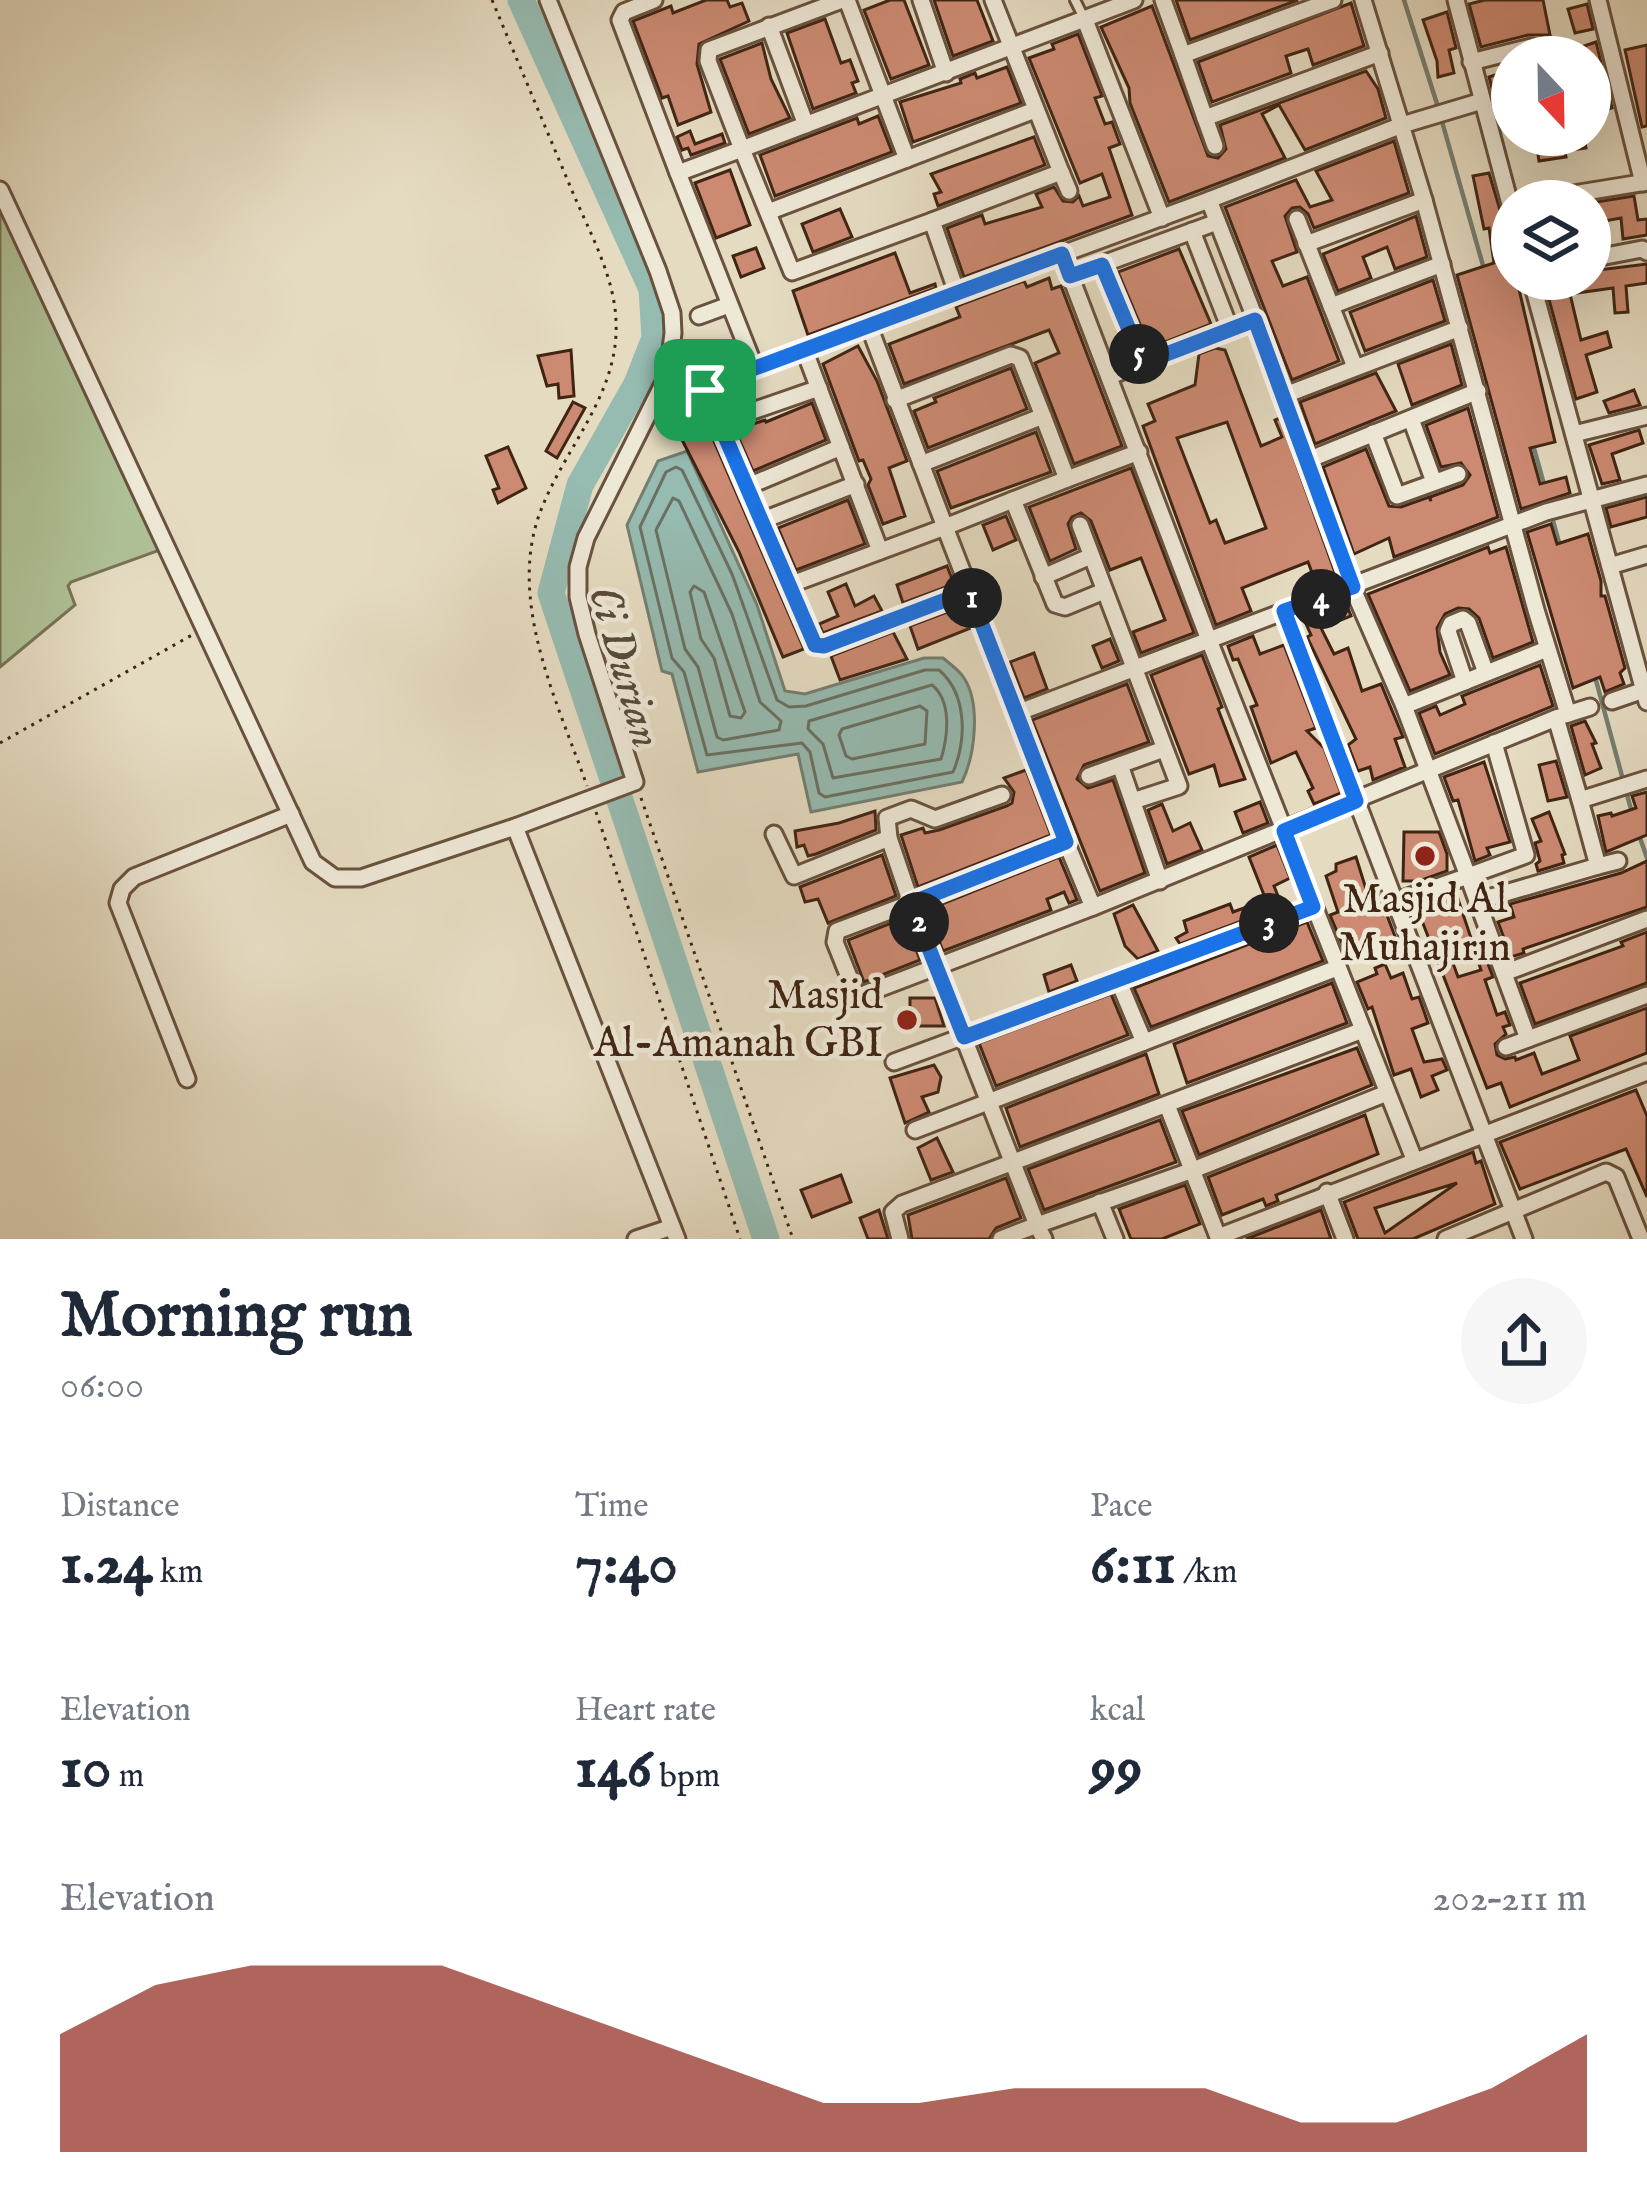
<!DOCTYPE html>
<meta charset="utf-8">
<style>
:root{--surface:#fff;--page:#f6f6f7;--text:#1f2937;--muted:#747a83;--accent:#8f2418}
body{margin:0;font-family:"IM FELL English",serif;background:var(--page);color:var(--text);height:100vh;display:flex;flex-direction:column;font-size:45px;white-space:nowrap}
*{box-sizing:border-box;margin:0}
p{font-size:39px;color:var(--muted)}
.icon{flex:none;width:66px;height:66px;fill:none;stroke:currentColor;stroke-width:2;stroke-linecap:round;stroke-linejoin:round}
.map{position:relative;height:1239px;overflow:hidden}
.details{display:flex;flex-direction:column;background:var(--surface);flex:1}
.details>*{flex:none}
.needle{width:78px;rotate:158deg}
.controls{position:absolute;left:1491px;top:36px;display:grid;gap:24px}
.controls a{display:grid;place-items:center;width:120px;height:120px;border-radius:50%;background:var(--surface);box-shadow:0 12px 48px #0002;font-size:60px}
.pin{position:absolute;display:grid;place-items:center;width:102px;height:102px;color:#fff;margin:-51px;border-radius:24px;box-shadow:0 6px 18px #0006}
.km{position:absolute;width:60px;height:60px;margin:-30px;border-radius:50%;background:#222;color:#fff;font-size:33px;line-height:60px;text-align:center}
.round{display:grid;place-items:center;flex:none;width:126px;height:126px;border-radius:63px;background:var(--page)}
.headline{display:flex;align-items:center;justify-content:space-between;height:204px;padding:0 60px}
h1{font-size:66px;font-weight:700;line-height:90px}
.stats{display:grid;grid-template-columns:repeat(3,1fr);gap:18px;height:204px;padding:12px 60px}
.stats div{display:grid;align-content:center}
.stats b{font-size:60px;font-weight:700}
.stats small{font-size:33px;font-weight:400}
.stats p{font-size:33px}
.chart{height:336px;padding:24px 60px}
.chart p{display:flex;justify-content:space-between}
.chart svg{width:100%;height:216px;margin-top:12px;fill:var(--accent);opacity:.7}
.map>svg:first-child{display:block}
</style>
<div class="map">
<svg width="1647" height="1239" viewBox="0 0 1647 1239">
<rect width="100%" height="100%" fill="#e5dbc1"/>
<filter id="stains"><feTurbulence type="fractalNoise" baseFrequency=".00167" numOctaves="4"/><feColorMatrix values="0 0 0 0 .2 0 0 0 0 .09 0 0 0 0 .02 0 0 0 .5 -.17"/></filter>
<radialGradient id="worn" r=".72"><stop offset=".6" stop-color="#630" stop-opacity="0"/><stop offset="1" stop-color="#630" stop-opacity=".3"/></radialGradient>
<polygon fill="#afc197" stroke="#787355" stroke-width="3" points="0,208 160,550 71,582 68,586 75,605 0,667"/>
<path fill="#96bbb1" stroke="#747f72" stroke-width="3" d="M687 451 757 605 785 691 805 694 924 658H943C950 664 959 670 964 678 981 704 975 755 962 782L811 812 798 754 698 772 672 674 662 671 627 525 658 461Z"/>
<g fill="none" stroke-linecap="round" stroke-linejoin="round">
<g stroke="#6b7062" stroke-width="3">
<path d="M676 467 682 470 732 574 777 700 789 707 806 706 925 670H939C967 694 967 739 953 772L825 797 819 793 810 752 802 743 707 755 684 672 672 658 640 527 666 472Z"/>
<polygon points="673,498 679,501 732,614 760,702 781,721 779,730 723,740 717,737 698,667 685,649 656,530"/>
<polygon points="694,586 704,592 745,712 741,718 730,716 714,658 701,639 690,592"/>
<path d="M932 685C952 701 948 736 941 759L833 778 823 744 808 729 809 721Z"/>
<polygon points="920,706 927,711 925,744 852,759 846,756 839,735 842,729"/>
</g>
<g stroke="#747f72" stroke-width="4.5">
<polyline points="1404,0 1438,107"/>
<polyline points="1441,118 1484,269"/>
<polyline points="1532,441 1545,488"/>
<polyline points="1552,517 1560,546"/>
<polyline points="1594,673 1632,813"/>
<polyline points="1639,835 1647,858"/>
</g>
<polyline stroke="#96bbb1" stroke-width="27" points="521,0 652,289 655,338 637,384 580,485 551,593 766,1239"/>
</g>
<g fill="#cc8a72" stroke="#402513" stroke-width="3" fill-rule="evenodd">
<polygon points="706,0 727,0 730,7 742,3 749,21 699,44 697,64 711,112 678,125 668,96 662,98 633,21 671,6 673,13"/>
<polygon points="890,0 904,0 929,65 891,79 864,10"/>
<polygon points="934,0 977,0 993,41 953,56"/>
<polygon points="1176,0 1298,0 1190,40"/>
<polygon points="1485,0 1543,0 1550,35 1528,35 1481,47 1469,4"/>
<polygon points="1351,3 1364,46 1313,65 1308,49 1286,56 1291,73 1212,102 1198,62"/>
<polygon points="1587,4 1593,29 1575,33 1568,9"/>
<polygon points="1152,6 1208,156 1218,158 1226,149 1220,125 1366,71 1378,89 1386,118 1305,150 1279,105 1262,114 1285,158 1169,202 1130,103 1129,88 1101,27"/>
<polygon points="1447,12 1456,48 1449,50 1454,73 1438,77 1437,61 1423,20"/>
<polygon points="825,19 841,63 850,60 858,81 852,83 856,93 813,109 787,33"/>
<polygon points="1078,34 1102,96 1095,98 1105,124 1112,122 1120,144 1109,148 1132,215 964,277 947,228 982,215 985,224 1042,207 1036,194 1054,187 1063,201 1073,202 1079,196 1083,206 1110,197 1102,174 1080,183 1029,58 1054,49 1052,44"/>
<polygon points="1596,42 1612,108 1590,114 1590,57 1580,57 1578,48"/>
<polygon points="762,43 771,79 790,118 749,134 720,59"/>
<polygon points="1647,45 1647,126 1642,127 1625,50"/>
<polygon points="1007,67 1021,103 913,142 900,102 961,83 960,79 975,73 977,78"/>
<polygon points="1512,69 1512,123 1502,126 1489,77"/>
<polygon points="878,116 892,152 775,196 760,155 857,118 859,124"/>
<polygon points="690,131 695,144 722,134 725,143 691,155 688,148 682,150 677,137"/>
<polygon points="1535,135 1584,135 1586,148 1565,151 1566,157 1539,161"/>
<polygon points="1034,137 1045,165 938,206 934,194 941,192 931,174"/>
<polygon points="1394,141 1409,193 1314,228 1308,214 1300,207 1292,208 1285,216 1297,252 1272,261 1283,286 1307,277 1339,361 1292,380 1225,207 1296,180 1310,207 1332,200 1316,171"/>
<polygon points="730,170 750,225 716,238 695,183"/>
<polygon points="1489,173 1506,230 1510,229 1512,243 1507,244 1512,282 1517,281 1555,442 1530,448 1540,484 1566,477 1570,493 1521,509 1457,275 1494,263 1489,228 1484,229 1473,176"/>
<polygon points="1634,196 1638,220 1647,219 1647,235 1623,239 1621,218 1599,222 1596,202"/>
<polygon points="840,209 852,237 813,252 802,224"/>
<polygon points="1416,216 1427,257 1395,269 1387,247 1363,257 1371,278 1338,291 1323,254"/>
<polygon points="756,248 764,268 741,277 733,256"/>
<polygon points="1179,249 1211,324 1150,348 1118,272"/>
<polygon points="895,253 910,293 935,284 936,288 808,335 793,291"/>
<polygon points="1647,264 1647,283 1626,286 1628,312 1615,313 1613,288 1570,294 1581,340 1607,332 1611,347 1586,355 1597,392 1576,399 1544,281 1590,279 1590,271"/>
<polygon points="1049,278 1052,289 1061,286 1122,446 1074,464 1035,363 1059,353 1049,330 904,384 889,344 960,317 956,307 965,303 1024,281 1027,287"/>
<polygon points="1433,280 1445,321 1365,351 1350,312"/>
<polygon points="1451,344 1462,385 1412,405 1398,364"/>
<polygon points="858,346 877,381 907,461 889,468 905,516 883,524 868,485 871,479 863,460 859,461 823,364"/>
<path d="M1215 348 1225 350 1261 446 1282 437 1275 420 1280 418 1337 578 1317 586 1308 562 1242 588 1251 611 1216 625 1143 426 1155 421 1148 404 1195 385 1199 354ZM1227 422 1266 528 1225 543 1216 520 1210 523 1177 438Z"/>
<polygon points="571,350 574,396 559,398 558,384 547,386 538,356"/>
<polygon points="732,354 736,363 693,381 694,367"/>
<polygon points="1011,368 1027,409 928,448 914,411 936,402 934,398"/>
<polygon points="1376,373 1396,411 1315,444 1300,402"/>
<polygon points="1634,390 1640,405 1609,413 1604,401"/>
<polygon points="573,402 585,408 557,458 546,451"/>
<polygon points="812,403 826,440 753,471 735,430 765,420 766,422"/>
<polygon points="698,404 804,649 783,657 739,552 671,418 677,409"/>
<polygon points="1468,408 1498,517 1394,557 1389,538 1354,554 1323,467 1366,449 1389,506 1401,507 1429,497 1431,501 1430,497 1463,485 1470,475 1461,463 1441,467 1426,425"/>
<polygon points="1639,430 1643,443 1612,454 1620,480 1602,484 1589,445"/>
<polygon points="1036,432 1051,472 951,508 937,471"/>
<polygon points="508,447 526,488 498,503 493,490 499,488 486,456"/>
<polygon points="1131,468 1194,633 1141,653 1133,632 1165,620 1141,558 1110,570 1091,521 1081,513 1072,517 1068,524 1076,549 1050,561 1029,507"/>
<polygon points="1647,497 1647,517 1611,527 1606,508"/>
<polygon points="848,500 865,544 796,570 778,528"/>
<polygon points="1006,516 1016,540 993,550 983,525"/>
<polygon points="1551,524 1557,544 1588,534 1601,581 1601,596 1605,596 1625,668 1620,673 1624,684 1605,692 1600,677 1573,688 1527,532"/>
<polygon points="1488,547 1490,553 1506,547 1533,642 1493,658 1479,618 1469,609 1458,608 1445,614 1437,628 1440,652 1450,675 1410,691 1368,594"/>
<polygon points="947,566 954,584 903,603 897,585"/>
<polygon points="846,584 855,606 874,596 882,611 823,633 819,624 838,616 828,592"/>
<polygon points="1345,601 1351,616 1321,628 1334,654 1348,648 1362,691 1381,684 1403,737 1395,739 1405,767 1373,780 1370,767 1358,771 1348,745 1356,739 1307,637 1311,635 1303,617"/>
<polygon points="963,606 971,628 918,649 910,626"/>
<polygon points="893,632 907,659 840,680 831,656"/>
<polygon points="1253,636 1260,654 1284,645 1316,728 1307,731 1324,748 1341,793 1314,804 1308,791 1313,788 1296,752 1271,763 1251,707 1257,705 1238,659 1233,660 1228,646"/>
<polygon points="1110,639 1119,661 1102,668 1093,646"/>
<polygon points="1034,653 1047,689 1024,698 1010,662"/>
<polygon points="1202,655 1222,707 1218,709 1245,779 1220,786 1214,765 1189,774 1151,675"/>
<polygon points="1540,665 1553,706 1435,754 1419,713 1436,706 1440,715 1465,704 1462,696"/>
<polygon points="1127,684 1149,742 1084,765 1077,779 1088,788 1113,780 1145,873 1100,891 1032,720"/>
<polygon points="1585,721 1596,743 1592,744 1601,768 1585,775 1571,726"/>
<polygon points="1556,761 1567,797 1548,801 1539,765"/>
<polygon points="1484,762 1510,842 1487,848 1490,855 1475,861 1458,800 1453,801 1444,777"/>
<polygon points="1026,770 1051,835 918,887 901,835 923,828 925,833 939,830 1007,806 1012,803 1014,792 1004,778"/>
<polygon points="1647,792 1647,835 1606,852 1598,816 1611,813 1612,816 1636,808 1632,796"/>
<polygon points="1260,802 1268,823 1243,833 1235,812"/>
<polygon points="1162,804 1173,831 1190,823 1202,850 1167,864 1148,810"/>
<polygon points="875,811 876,830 816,854 808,856 804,845 797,847 795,831 839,823"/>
<polygon points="1549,812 1565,854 1562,855 1564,863 1538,871 1536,864 1540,861 1535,843 1541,841 1532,819"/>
<polygon points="1404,832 1439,832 1447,854 1447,871 1419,881 1403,881"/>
<polygon points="1277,845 1290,878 1274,886 1282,906 1180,944 1176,938 1187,932 1184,921 1230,904 1233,912 1266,900 1249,857"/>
<polygon points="882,855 896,896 828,923 818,899 805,902 800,887"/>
<polygon points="1059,857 1077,900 1069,903 1064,892 1047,899 1051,910 943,951 927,910"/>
<polygon points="1356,857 1366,889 1376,886 1399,947 1387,951 1383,940 1346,953 1330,915 1338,912 1326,876 1336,871 1336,864"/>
<polygon points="1647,861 1647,907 1523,949 1524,953 1511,957 1498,922 1514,917 1510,904 1621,873"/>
<polygon points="1456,893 1471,938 1447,947 1458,977 1481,970 1472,943 1479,941 1493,977 1485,980 1497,1015 1505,1012 1510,1025 1503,1027 1506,1034 1495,1044 1497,1055 1505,1059 1515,1057 1516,1060 1534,1053 1542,1074 1579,1060 1570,1036 1647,1008 1647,1053 1510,1107 1501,1083 1487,1088 1417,908"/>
<polygon points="1133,905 1158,951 1138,959 1125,946 1114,914"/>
<polygon points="904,918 920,960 864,982 848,940"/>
<polygon points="1307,922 1323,961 1151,1027 1134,988"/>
<polygon points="1647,932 1647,983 1535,1024 1520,983 1623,946 1621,942"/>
<polygon points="1385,964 1391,978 1403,973 1412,999 1419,997 1428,1023 1412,1029 1424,1062 1442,1059 1447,1070 1432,1076 1438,1090 1421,1097 1411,1069 1394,1075 1372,1007 1368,1009 1357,982 1377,974 1375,968"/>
<polygon points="1071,965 1077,981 1049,992 1044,975"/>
<polygon points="1332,983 1347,1023 1187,1083 1174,1044"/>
<polygon points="1111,994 1128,1035 996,1086 979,1043"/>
<polygon points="910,998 935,998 944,1026 910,1026"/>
<polygon points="1357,1048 1372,1085 1199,1155 1182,1111"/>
<polygon points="1146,1054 1159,1094 1020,1147 1006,1108"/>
<polygon points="934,1065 941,1077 938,1092 922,1097 929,1112 905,1123 890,1078"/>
<polygon points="1636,1090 1647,1116 1647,1197 1626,1149 1520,1189 1500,1142"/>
<polygon points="1365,1115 1378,1154 1276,1195 1278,1201 1266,1206 1263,1199 1222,1215 1208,1177"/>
<polygon points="1160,1120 1176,1162 1044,1210 1028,1169"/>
<polygon points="937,1138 953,1172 931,1180 918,1148"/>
<path d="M1473 1152 1476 1163 1481 1161 1495 1204 1413 1239H1358L1344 1202ZM1457 1183 1385 1233 1375 1208Z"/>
<polygon points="841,1175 851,1202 812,1217 801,1190"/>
<polygon points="1006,1178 1021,1218 996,1228 989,1239 912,1239 908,1215"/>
<polygon points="1185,1185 1200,1224 1162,1239 1131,1239 1119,1209"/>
<polygon points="879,1210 888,1239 868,1239 860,1218"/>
<polygon points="1321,1210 1331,1239 1246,1239"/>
</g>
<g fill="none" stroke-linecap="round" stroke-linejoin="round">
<g stroke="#69523e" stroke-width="14">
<polyline id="service" points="1075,0 1085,20"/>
</g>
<g stroke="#69523e" stroke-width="21">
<g id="minor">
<polyline points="654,0 624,12 620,20 678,173"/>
<polyline points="847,0 907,159"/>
<polyline points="921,0 946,73"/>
<polyline points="1163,0 1183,55 1333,0"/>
<polyline points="1363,0 1424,200 1536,610 1568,714 1556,718"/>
<polyline points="1456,0 1510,204"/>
<polyline points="1598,0 1643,183"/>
<polyline points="1085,20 1162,218"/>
<polyline points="769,26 806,125"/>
<polyline points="1183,55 1205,118 1380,53"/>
<polyline points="1471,62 1531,47 1538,50 1542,57"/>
<polyline points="1205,118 1215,146"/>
<polyline points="1061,172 1069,191"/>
<polyline points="0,190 313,862 335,878 361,878 515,827 677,1239"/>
<polyline points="1209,200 1402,125 1482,101"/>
<polyline points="1530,201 1647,182"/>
<polyline points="768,212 1035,110"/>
<polyline points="1297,219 1355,367"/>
<polyline points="932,221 1061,172 993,0"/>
<polyline points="1192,231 1230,329"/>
<polyline points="1306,244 1424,200"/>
<polyline points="1062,254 1209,200 1285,395 1356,596 1404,706 1468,876 1526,855 1494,743"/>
<polyline points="1590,259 1642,249 1647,252"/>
<polyline points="1102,264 1143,363"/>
<polyline points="1070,276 1217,222"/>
<polyline points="1531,279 1647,702"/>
<polyline points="957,293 932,221 792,272 742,149 1134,0"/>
<polyline points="1331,306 1442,264"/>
<polyline points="699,316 729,305"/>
<polyline points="804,349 880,551"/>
<polyline points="755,368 678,173 742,149 708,61 709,50 842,0"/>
<polyline points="1110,376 1255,320"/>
<polyline points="659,393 677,397 705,390"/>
<polyline points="1285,395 1460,328"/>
<polyline points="895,400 1011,355 1020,358 1043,416 921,464"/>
<polyline points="1411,419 1434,482"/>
<polyline points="718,423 819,388"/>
<polyline points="1373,433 1397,496 1458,474"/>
<polyline points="1574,434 1647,416"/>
<polyline points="1308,460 1478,391"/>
<polyline points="1067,479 1139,452"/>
<polyline points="746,487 841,447"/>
<polyline points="1013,500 1067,479 1043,416"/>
<polyline points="761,521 856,484"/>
<polyline points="1080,525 1179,786 1133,801"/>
<polyline points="1610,566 1647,555"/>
<polyline points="1043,577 1091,556"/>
<polyline points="789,585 945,527 869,326"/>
<polyline points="969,591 823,646 815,645 705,390 755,368 1062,254 1209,640 1017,713 1066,842 911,903 1037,1225 1193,1170 1387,1093"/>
<polyline points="1284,611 1524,1239"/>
<polyline points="1465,682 1448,631 1451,624 1463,619 1468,623 1486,673"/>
<polyline points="1612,701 1644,690"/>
<polyline points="1404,706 1547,649"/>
<polyline points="1017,713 945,527 1013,500 1055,604 1065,607 1104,591"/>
<polyline points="1568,714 1590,707"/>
<polyline points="1120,765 1160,881"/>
<polyline points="1089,776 1164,749"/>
<polyline points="1002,795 935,819 911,809 887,818 889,838 911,903 837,931 835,942 857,997 1093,907 1066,842"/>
<polyline points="1580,800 1598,866 1618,861"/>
<polyline points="515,827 635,782 587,634 578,597 578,567 586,538 668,374 673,333 672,313 658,271 548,0"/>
<polyline points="774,834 794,876 889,838"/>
<polyline points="1478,901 1598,866"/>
<polyline points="1394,902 1468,876 1528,1039 1647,995"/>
<polyline points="1093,907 1556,718 1580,800 1647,779"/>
<polyline points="1504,973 1647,919"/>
<polyline points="1118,980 1144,1042"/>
<polyline points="1506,1047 1528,1039"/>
<polyline points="894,1062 1313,907"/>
<polyline points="187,1079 118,903 122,889 134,877 291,814"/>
<polyline points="1167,1105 1218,1237 1647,1072"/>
<polyline points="915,1130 1337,968"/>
<polyline points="1414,1159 1209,640 1546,512 1647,485"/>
<polyline points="1327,1192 1345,1239"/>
<polyline points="1100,1202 1115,1239"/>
<polyline points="636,1239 672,1227"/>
<polyline points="900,1239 893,1212 902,1204 1363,1030"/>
<polyline points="1001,1239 1037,1225 1044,1239"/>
<polyline points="1446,1239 1606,1172 1616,1177 1641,1239"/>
</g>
</g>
<g stroke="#402513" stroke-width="3" stroke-dasharray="3 6" stroke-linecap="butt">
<path d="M492 0C519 64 546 129 573 193 590 233 615 278 616 322 619 392 568 444 543 505 504 596 557 700 587 786"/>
<polyline points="0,743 192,635"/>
<polyline points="641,798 793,1239"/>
<polyline points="596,812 740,1239"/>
</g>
<use href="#service" stroke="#eee8d7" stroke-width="8"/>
<use href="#minor" stroke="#eee8d7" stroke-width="15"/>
</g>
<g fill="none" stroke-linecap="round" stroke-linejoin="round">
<g stroke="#fff" stroke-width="24">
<polygon id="route" points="1062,254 1070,276 1102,265 1143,363 1255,320 1353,587 1284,611 1356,801 1284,831 1313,907 964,1037 911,903 1066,842 969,591 824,646 815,645 705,390 755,368"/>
</g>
<use href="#route" stroke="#1a73e8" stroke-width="15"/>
</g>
<g fill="#8f2418" stroke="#eee8d7" stroke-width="4.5">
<circle cx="1425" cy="856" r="12"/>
<circle cx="907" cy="1020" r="12"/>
</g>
<g text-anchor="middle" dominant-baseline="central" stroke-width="9" stroke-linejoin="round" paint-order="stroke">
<g font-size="42" fill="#402513" stroke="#eee8d7">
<text x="1425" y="900">Masjid Al<tspan x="1425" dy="48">Muhajirin</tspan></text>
<text x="883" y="996" text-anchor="end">Masjid<tspan x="883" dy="48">Al-Amanah GBI</tspan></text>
</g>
<g font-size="45" font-style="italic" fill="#564a3a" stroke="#eee8d7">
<text transform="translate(624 667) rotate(74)">Ci Durian</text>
</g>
</g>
<rect width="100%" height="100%" filter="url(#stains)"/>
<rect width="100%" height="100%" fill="url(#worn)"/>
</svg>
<div class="controls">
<a><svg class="needle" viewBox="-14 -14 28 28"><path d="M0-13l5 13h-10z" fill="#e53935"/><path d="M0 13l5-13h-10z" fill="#747a83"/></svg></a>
<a><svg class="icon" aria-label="layers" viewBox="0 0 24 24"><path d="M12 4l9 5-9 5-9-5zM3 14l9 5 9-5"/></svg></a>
</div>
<div class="pin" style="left:705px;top:390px;background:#1e9e55"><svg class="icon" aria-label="arrive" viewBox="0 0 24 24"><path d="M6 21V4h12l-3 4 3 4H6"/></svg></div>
<b class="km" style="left:972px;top:598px">1</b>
<b class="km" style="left:919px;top:922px">2</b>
<b class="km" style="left:1269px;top:923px">3</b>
<b class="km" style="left:1321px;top:599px">4</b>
<b class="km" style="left:1139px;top:354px">5</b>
</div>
<section class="details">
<div class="headline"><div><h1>Morning run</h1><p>06:00</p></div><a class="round"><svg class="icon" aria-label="share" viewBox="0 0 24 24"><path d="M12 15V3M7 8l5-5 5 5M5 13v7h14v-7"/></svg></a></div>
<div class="stats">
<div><p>Distance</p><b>1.24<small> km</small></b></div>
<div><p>Time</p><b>7:40</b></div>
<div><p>Pace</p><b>6:11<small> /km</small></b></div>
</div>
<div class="stats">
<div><p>Elevation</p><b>10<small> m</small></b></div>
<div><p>Heart rate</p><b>146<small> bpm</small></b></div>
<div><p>kcal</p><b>99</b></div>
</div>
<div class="chart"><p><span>Elevation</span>202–211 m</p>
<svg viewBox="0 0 160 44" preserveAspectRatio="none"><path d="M0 44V20L10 10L20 6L30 6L40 6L50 13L60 20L70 27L80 34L90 34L100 31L110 31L120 31L130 38L140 38L150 31L160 20V44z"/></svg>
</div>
</section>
